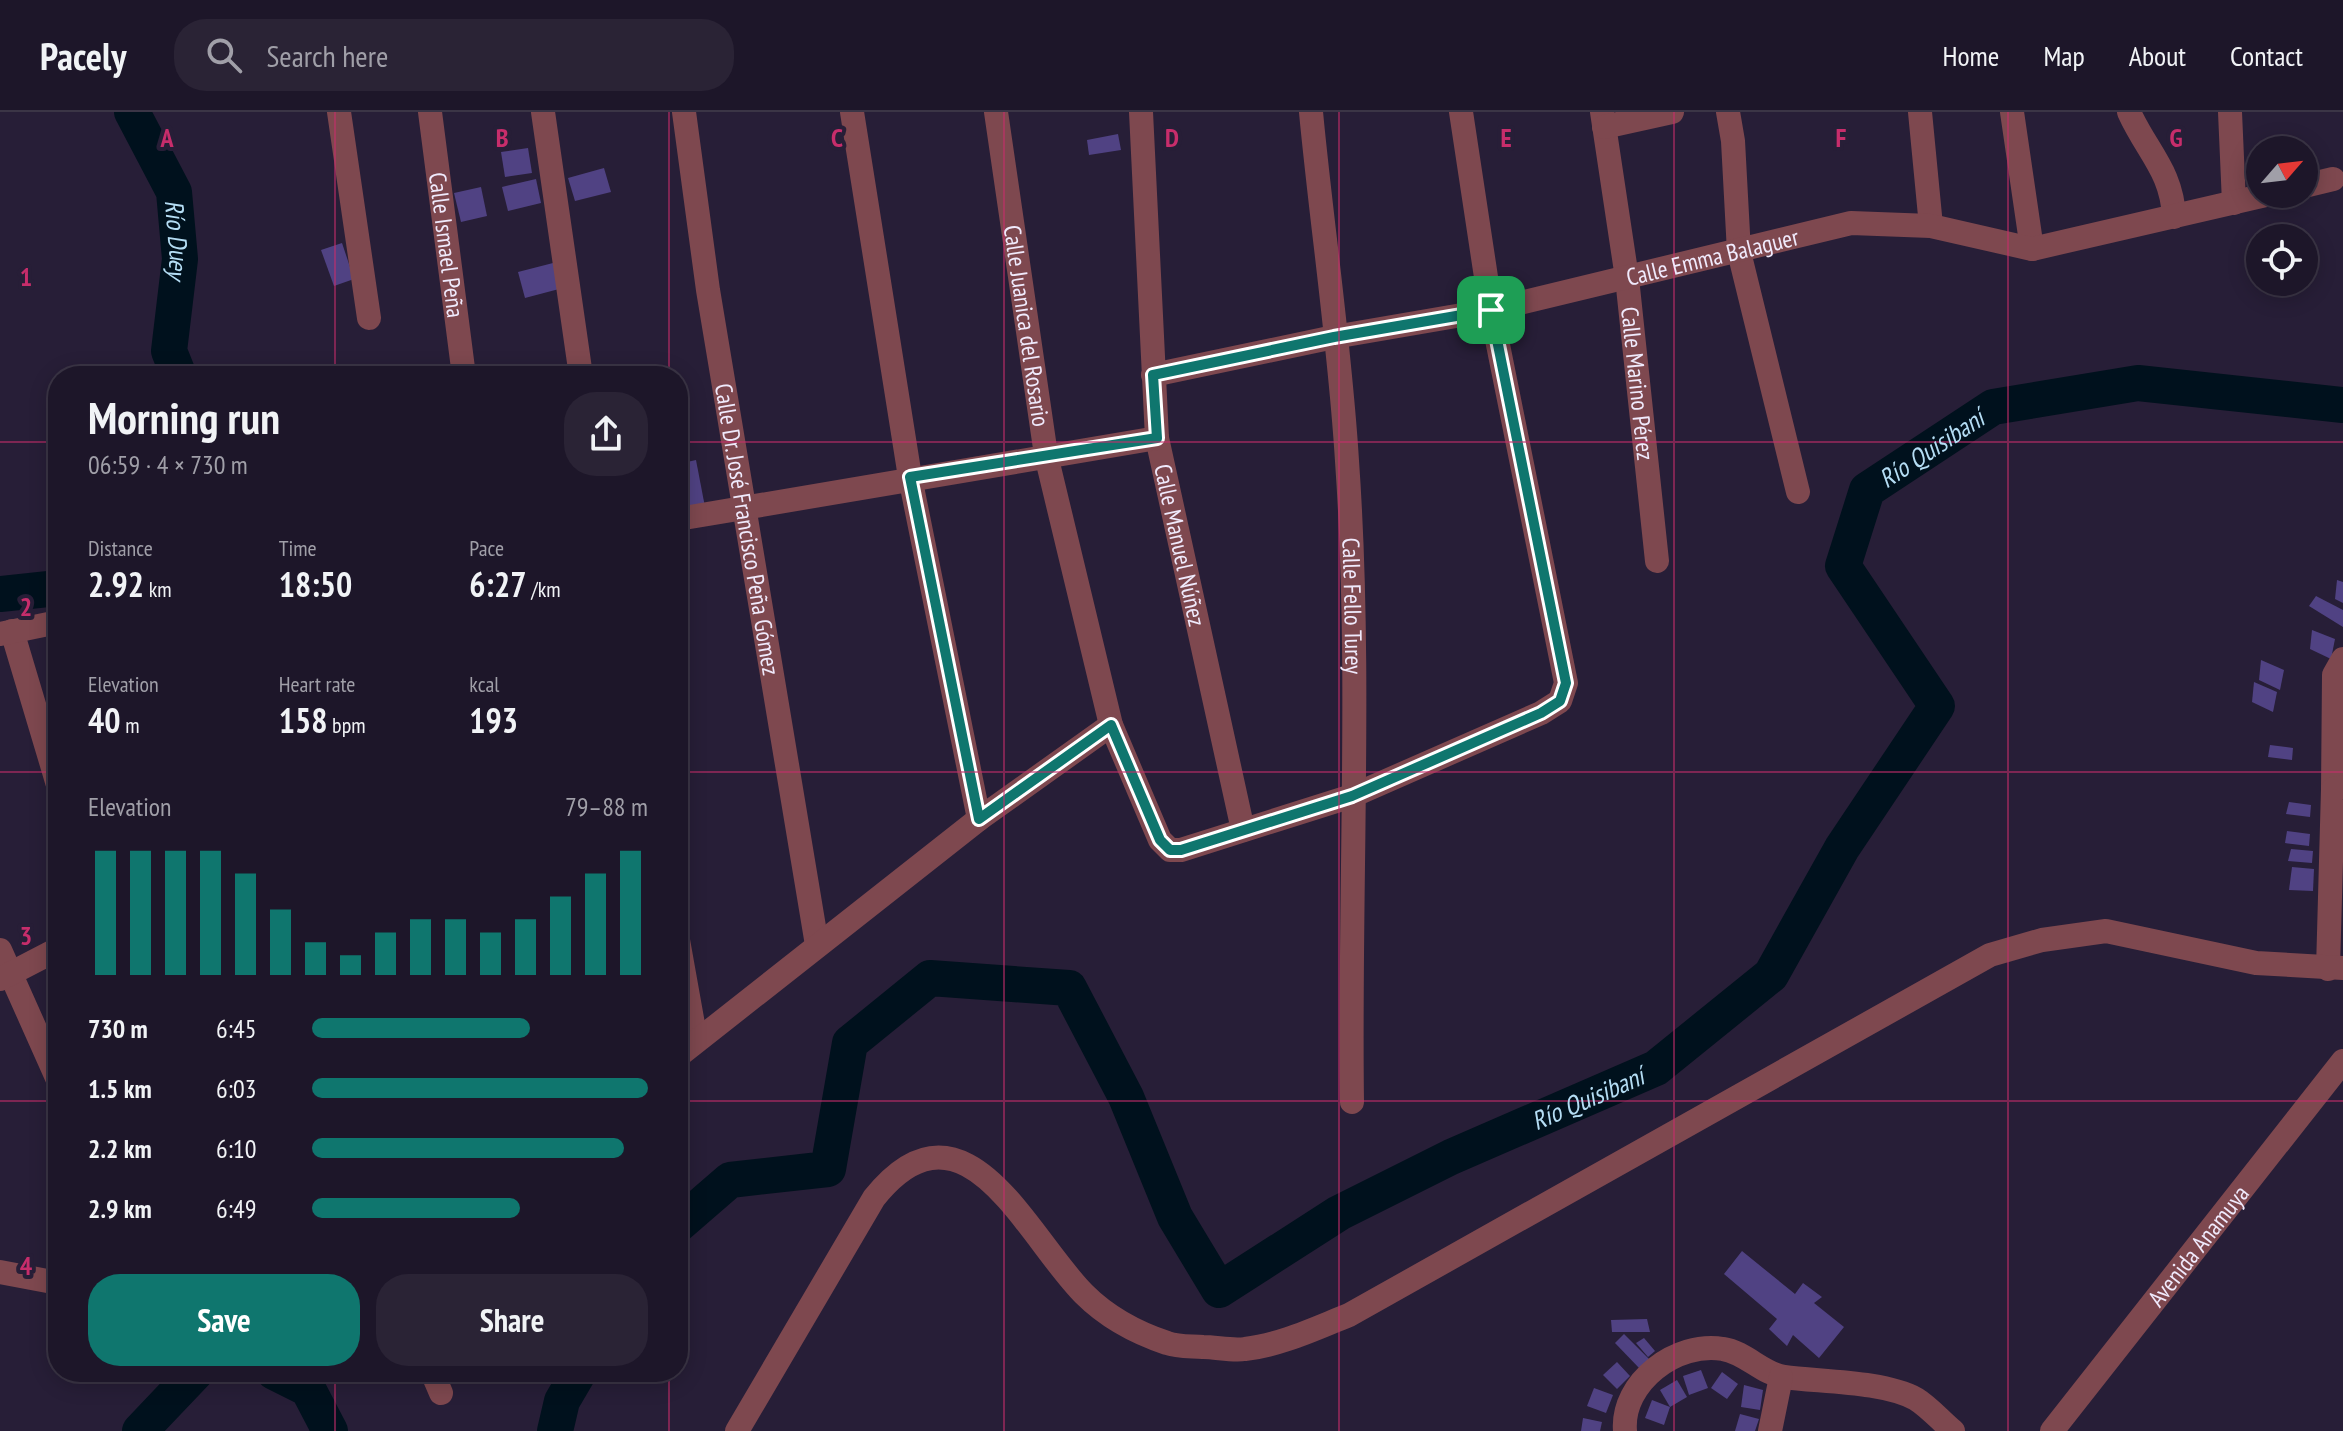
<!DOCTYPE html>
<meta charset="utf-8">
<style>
:root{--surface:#1d1629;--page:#2a2335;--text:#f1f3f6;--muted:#a09fa8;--line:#3b3546;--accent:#0f766e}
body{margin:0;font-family:"PT Sans Narrow",sans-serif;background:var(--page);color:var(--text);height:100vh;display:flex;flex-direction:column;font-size:30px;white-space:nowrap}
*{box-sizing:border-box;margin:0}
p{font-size:26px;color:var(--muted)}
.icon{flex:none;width:44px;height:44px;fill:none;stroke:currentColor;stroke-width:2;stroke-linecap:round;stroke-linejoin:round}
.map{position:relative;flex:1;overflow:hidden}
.drawer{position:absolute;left:48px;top:254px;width:640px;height:1016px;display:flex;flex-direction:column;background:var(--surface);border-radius:32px;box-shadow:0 4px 20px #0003,0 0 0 2px var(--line)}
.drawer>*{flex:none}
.needle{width:52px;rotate:62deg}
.buttons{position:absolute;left:2246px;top:24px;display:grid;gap:16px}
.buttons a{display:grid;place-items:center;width:72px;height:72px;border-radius:50%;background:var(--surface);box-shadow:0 4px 20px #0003,0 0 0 2px var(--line);font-size:40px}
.pin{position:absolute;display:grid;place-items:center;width:68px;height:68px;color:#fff;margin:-34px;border-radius:16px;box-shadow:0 4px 12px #0006}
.round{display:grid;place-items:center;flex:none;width:84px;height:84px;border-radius:32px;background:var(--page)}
.head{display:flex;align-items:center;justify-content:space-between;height:136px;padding:0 40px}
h1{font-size:44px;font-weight:800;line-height:60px}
.stats{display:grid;grid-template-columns:repeat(3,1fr);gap:12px;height:136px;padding:8px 40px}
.stats div{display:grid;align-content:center}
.stats b{font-size:34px;font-weight:800}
.stats small{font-size:22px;font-weight:400}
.stats p{font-size:22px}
.chart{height:224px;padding:16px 40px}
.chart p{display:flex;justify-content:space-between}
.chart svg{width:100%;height:144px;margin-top:8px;stroke:var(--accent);stroke-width:6}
.primary-button{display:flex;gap:16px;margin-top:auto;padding:16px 40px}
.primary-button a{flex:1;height:92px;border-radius:32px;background:var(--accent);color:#fff;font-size:32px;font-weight:800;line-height:92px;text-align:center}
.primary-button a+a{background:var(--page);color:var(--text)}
ul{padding:0 40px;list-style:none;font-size:26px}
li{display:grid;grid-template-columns:128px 96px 1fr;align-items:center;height:60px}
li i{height:20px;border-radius:10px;background:var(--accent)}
header{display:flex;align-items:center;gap:48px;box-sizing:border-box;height:112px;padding:0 40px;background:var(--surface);border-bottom:2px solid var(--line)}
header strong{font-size:38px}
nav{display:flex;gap:44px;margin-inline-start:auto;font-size:28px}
.search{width:560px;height:72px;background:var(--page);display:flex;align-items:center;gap:20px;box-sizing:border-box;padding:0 28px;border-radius:32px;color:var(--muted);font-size:30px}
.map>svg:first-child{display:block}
</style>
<header>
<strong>Pacely</strong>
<div class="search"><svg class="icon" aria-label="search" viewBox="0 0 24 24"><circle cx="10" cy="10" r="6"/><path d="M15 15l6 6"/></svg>Search here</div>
<nav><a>Home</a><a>Map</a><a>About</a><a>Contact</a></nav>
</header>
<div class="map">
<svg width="2343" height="1319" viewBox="0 0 2343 1319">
<rect width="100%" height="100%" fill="#271e37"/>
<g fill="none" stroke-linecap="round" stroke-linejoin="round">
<g stroke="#00111d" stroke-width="36">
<path id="s1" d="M132 0 174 80 180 147 169 239 179 264"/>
<polyline points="0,482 58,476"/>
<path id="s2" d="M678 1113 730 1068 828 1057 850 931 930 866 1069 876 1126 985 1175 1105 1219 1178 1339 1101 1451 1045 1656 956 1771 863 1842 736 1937 594 1843 454 1867 378 1993 295 2138 271 2343 293"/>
<polyline points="274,1260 308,1277 330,1319"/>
<polyline points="140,1319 196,1260"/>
<polyline points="555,1319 562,1289 579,1260"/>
</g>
</g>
<g fill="#504283">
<polygon points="1118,22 1121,38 1089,43 1087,28"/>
<polygon points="528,36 532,61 505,65 501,40"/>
<polygon points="604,56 611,80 575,89 568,66"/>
<polygon points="536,67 541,91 508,99 502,75"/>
<polygon points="481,75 487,104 461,110 454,81"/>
<polygon points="342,131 354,167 334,174 321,138"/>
<polygon points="553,151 559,177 525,186 518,160"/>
<polygon points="696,348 705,395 678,400 678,352"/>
<polygon points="2337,468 2343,470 2343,491 2335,487"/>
<polygon points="2316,484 2343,498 2343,515 2309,494"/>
<polygon points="2312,518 2335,527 2331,547 2310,537"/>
<polygon points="2261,548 2284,558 2280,578 2259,568"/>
<polygon points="2254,570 2277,580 2273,600 2252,590"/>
<polygon points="2270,633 2293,636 2292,648 2268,645"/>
<polygon points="2289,690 2311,693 2310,705 2286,702"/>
<polygon points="2287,719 2310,722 2309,734 2285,731"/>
<polygon points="2291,737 2313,739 2312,751 2288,749"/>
<polygon points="2292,755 2314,757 2313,779 2289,778"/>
<polygon points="1742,1139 1795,1182 1803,1171 1822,1185 1814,1191 1844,1215 1819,1246 1793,1223 1787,1234 1769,1217 1777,1207 1724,1162"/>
<polygon points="1647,1207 1650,1220 1612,1220 1611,1208"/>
<polygon points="1624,1222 1650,1248 1641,1258 1615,1231"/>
<polygon points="1644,1226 1655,1239 1648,1245 1636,1231"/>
<polygon points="1617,1250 1630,1264 1617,1277 1603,1263"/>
<polygon points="1701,1258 1708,1276 1689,1283 1683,1264"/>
<polygon points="1722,1260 1738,1272 1727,1287 1711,1276"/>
<polygon points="1677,1268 1687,1285 1670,1295 1660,1278"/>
<polygon points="1744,1273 1763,1278 1760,1298 1741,1295"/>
<polygon points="1594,1276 1613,1283 1606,1301 1587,1294"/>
<polygon points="1652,1288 1670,1295 1664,1313 1645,1306"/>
<polygon points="1740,1302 1759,1307 1755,1319 1735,1319"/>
<polygon points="1583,1306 1602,1310 1600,1319 1581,1319"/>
</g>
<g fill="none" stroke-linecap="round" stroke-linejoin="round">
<g stroke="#7e484f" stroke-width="24">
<polyline points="339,0 369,206"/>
<path id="s3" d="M430 0 464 264"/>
<polyline points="543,0 581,264"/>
<path id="s4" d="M684 0 708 178 817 833"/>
<polyline points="852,0 910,365 979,707"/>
<path id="s5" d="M996 0 1046 343 1111 613 1160 728 1170 738H1181L1352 684 1541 601 1560 589 1566 571 1491 198 1461 0"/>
<path id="s6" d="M1141 0 1157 326 1243 718"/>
<path id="s7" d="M1311 0C1322 116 1340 233 1347 349 1362 562 1349 776 1352 990"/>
<path id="s8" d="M1602 0 1627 166 1657 449"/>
<polyline points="1728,0 1733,29 1739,140 1798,380"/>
<polyline points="1920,0 1931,114"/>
<polyline points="2012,0 2032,137"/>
<path d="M2129 0C2147 40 2172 59 2174 105"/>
<polyline points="2230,0 2234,91"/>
<polyline points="1604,15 1672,0"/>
<polyline points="2304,74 2333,67"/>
<path id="s9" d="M1153 263 1334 225 1491 198 1851 111 1931 114 2032 137 2270 82"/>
<polyline points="678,407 1157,326"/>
<polyline points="12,519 58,673"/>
<polyline points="0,522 58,510"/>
<polyline points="2333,677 2334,563 2343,547"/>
<polyline points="678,828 696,929"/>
<polyline points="0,838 58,968"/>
<polyline points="2328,857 2333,677 2343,675"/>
<polyline points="0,867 58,837"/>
<polyline points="678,944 979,707 1111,613"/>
<polyline points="0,1160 58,1171"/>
<polyline points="432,1260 441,1281"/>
<path d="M737 1319 874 1086C964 974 1026 1124 1084 1182 1106 1204 1137 1221 1167 1231 1178 1235 1191 1234 1203 1235 1216 1235 1232 1239 1245 1237 1281 1233 1316 1216 1349 1203L1990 843 2042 828 2106 819 2256 851 2343 856"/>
<path d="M1625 1319C1621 1270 1677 1229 1723 1237 1745 1240 1763 1262 1784 1265 1820 1270 1883 1269 1916 1287 1929 1295 1941 1309 1953 1319"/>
<polyline points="1770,1319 1781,1265"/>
<path id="s10" d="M2052 1319 2343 949"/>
</g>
</g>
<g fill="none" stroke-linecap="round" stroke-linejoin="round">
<g stroke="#fff" stroke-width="16">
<polygon id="route" points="1491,198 1566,571 1560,589 1541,601 1352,684 1181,738 1170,738 1160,728 1111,613 979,707 910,365 1157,326 1153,263 1334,225"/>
</g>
<use href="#route" stroke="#0f766e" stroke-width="10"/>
</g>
<path fill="none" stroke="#c72d6b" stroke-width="2" stroke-opacity="0.55" d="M335 0V264M669 0V264M1004 0V1319M1339 0V1319M1674 0V1319M2008 0V1319M0 330H58M678 330H2343M0 660H58M678 660H2343M0 989H58M678 989H2343M335 1260V1319M669 1260V1319"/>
<g text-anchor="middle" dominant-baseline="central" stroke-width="8" stroke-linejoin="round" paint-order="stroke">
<g font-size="24" fill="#f0eafc" stroke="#271e37">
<text stroke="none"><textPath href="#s3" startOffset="134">Calle Ismael Peña</textPath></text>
<text stroke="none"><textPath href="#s9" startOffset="572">Calle Emma Balaguer</textPath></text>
<text stroke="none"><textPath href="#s5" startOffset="216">Calle Juanica del Rosario</textPath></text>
<text stroke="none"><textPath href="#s8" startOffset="274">Calle Marino Pérez</textPath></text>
<text stroke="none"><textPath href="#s4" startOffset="422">Calle Dr. José Francisco Peña Gómez</textPath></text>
<text stroke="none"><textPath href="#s6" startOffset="436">Calle Manuel Núñez</textPath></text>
<text stroke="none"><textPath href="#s7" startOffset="496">Calle Fello Turey</textPath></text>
<text stroke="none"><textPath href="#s10" startOffset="236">Avenida Anamuya</textPath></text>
</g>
<g font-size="26" font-style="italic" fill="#b4ddf4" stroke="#271e37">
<text stroke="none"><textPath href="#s1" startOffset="138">Río Duey</textPath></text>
<text stroke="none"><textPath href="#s2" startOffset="2156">Río Quisibaní</textPath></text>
<text stroke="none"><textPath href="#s2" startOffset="1292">Río Quisibaní</textPath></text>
</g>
</g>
<g font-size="26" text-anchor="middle" font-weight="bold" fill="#c72d6b" stroke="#271e37" stroke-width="8" stroke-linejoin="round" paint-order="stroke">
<text x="167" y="35">A</text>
<text x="502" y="35">B</text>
<text x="837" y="35">C</text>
<text x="1172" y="35">D</text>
<text x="1506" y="35">E</text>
<text x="1841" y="35">F</text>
<text x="2176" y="35">G</text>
<text x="26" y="174">1</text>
<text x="26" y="504">2</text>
<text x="26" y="833">3</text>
<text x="26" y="1163">4</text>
</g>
</svg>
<div class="buttons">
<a><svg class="needle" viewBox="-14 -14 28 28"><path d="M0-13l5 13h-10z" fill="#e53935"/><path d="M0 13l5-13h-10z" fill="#a09fa8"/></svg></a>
<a><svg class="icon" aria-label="locate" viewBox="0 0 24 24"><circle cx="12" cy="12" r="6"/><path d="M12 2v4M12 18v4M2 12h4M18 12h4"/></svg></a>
</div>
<div class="pin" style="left:1491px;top:198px;background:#1e9e55"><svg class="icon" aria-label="arrive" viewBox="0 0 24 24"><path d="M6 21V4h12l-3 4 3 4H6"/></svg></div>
<section class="drawer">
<div class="head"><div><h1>Morning run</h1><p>06:59 · 4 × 730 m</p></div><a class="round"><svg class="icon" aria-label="share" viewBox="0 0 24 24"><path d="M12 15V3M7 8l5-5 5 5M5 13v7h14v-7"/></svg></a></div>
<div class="stats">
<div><p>Distance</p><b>2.92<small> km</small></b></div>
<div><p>Time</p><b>18:50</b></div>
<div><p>Pace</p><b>6:27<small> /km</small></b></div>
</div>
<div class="stats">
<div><p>Elevation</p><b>40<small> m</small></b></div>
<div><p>Heart rate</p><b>158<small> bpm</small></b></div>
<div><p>kcal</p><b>193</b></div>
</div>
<div class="chart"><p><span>Elevation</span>79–88 m</p>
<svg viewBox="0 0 160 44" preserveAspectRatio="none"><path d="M5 44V6M15 44V6M25 44V6M35 44V6M45 44V13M55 44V24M65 44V34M75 44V38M85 44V31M95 44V27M105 44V27M115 44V31M125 44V27M135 44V20M145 44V13M155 44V6"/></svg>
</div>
<ul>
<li><b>730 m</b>6:45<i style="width:65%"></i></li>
<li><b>1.5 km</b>6:03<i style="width:100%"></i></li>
<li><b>2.2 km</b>6:10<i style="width:93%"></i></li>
<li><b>2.9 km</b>6:49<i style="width:62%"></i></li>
</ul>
<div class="primary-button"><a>Save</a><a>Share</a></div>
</section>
</div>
